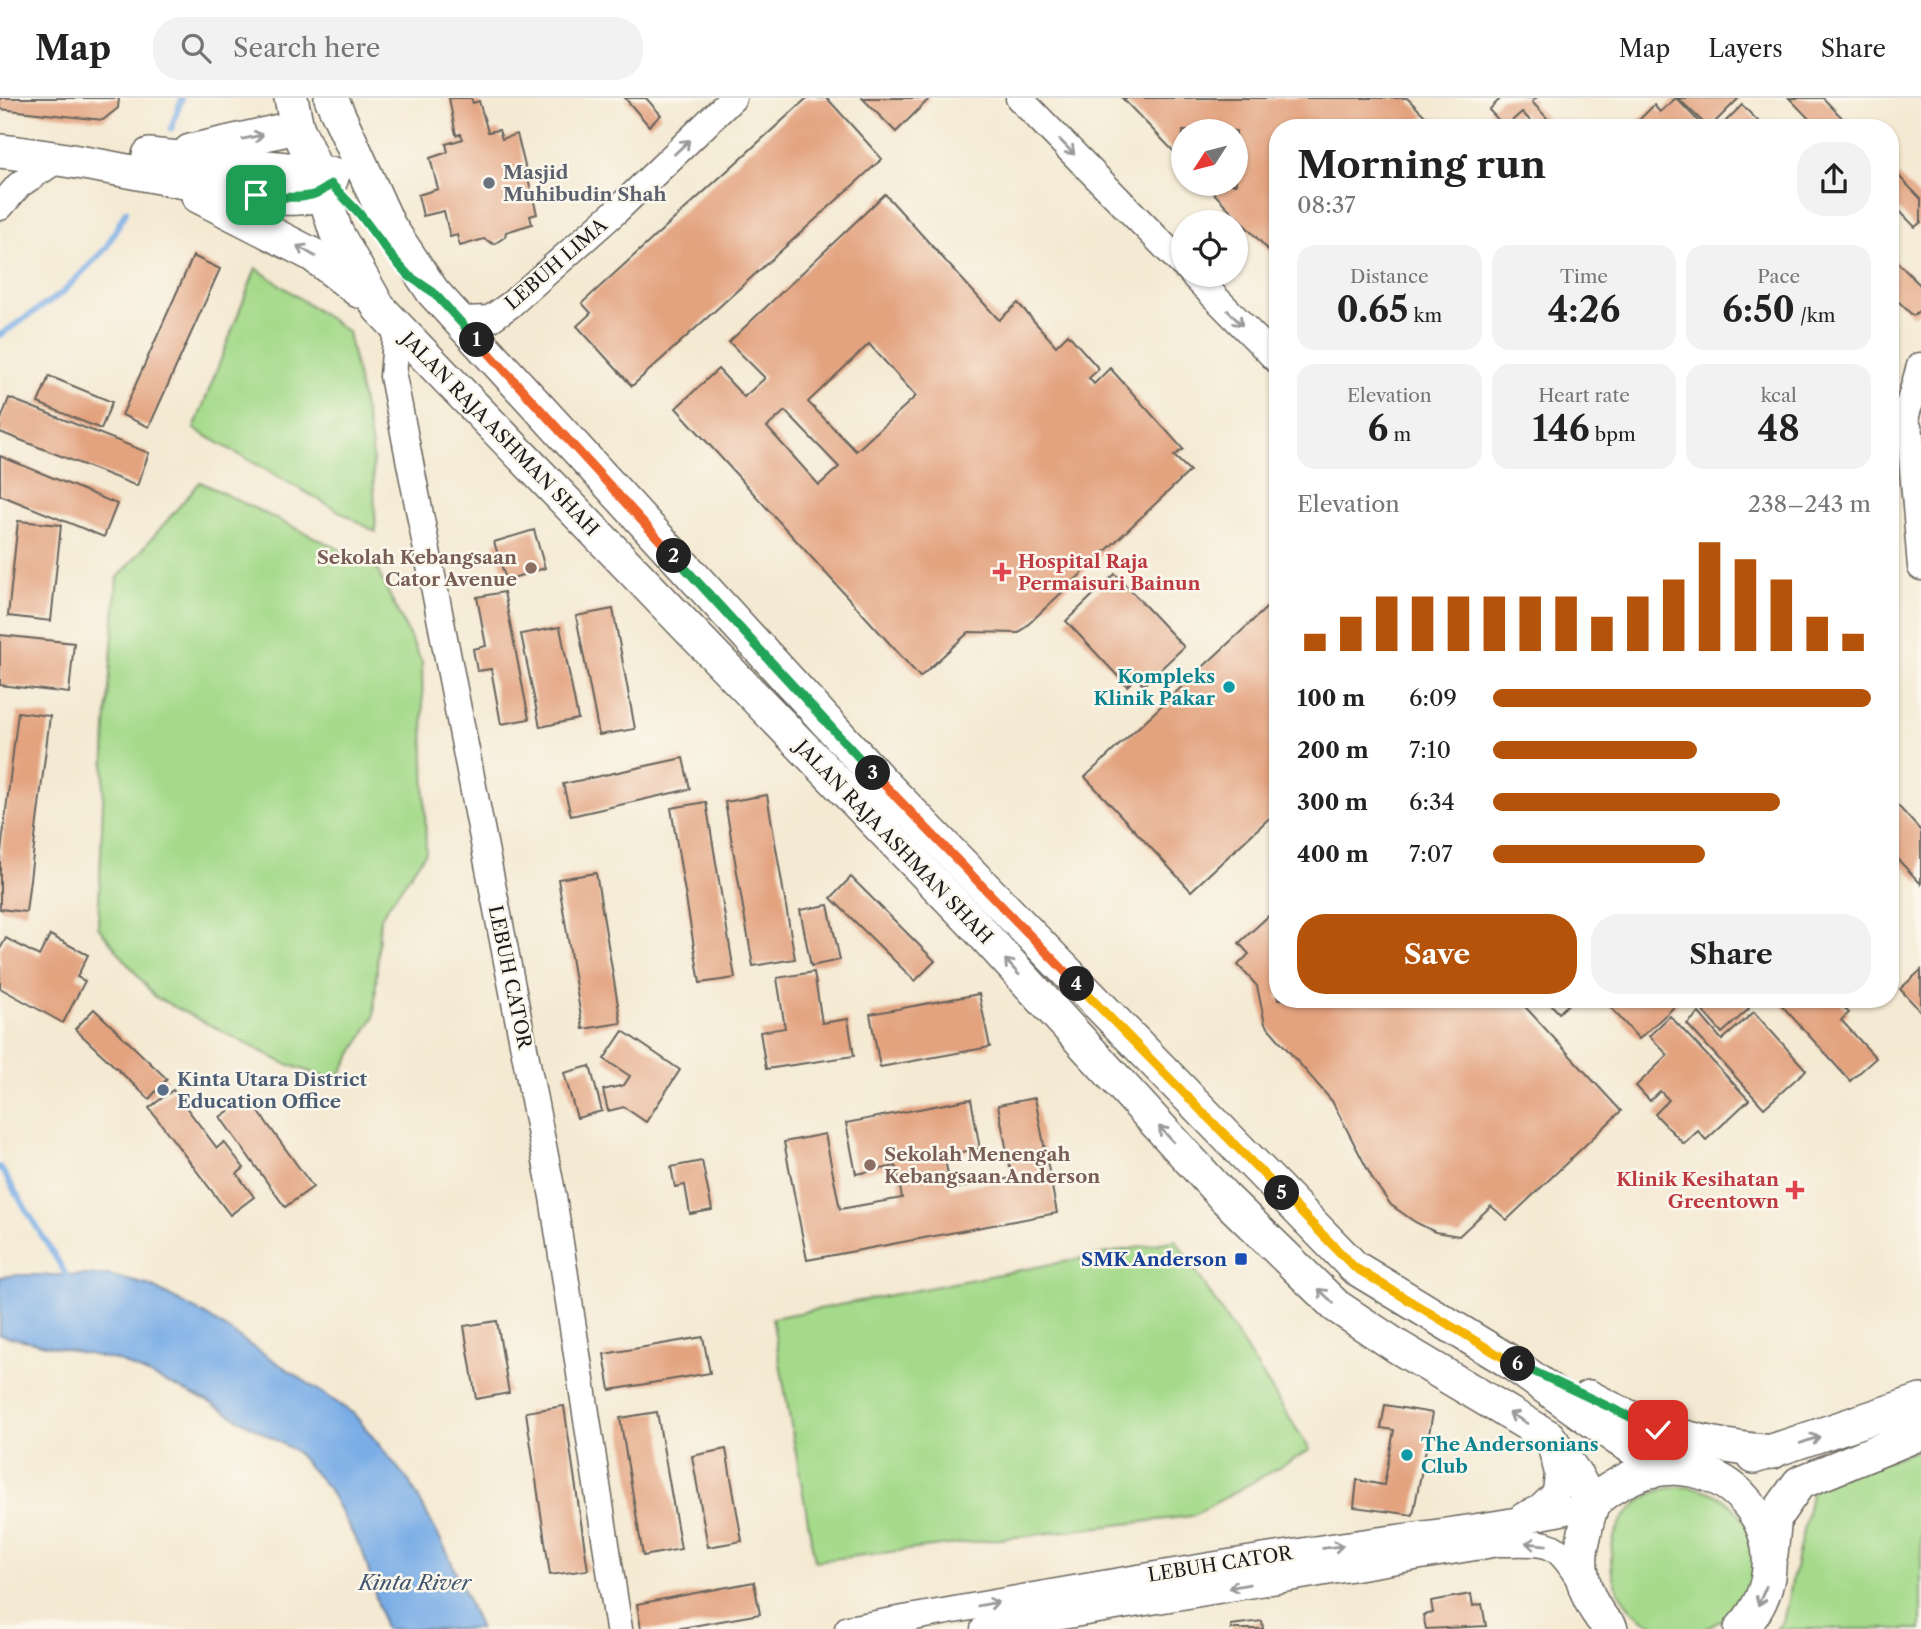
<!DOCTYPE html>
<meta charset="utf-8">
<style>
:root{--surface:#fff;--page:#f2f2f2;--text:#222;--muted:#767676;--line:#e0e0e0;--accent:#b45309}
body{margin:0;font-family:"Libre Caslon Text",serif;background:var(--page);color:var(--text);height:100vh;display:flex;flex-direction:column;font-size:26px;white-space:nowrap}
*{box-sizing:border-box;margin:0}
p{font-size:23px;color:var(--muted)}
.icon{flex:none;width:38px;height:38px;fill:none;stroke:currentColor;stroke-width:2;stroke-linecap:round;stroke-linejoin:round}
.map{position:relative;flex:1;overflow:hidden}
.details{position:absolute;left:1269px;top:21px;width:630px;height:889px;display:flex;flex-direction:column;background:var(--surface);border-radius:28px;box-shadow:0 2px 5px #0004}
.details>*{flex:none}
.needle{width:46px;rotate:234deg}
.controls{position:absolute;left:1171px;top:21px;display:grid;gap:14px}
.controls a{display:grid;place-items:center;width:77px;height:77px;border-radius:50%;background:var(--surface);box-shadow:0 2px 5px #0004;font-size:35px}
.pin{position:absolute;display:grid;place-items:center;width:60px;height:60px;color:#fff;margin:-30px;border-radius:14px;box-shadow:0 4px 10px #0006}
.km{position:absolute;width:35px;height:35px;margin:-18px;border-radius:50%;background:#222;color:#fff;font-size:19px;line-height:35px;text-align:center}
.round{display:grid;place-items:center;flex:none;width:74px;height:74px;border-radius:28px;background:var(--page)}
.summary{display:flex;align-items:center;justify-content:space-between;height:119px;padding:0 28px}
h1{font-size:38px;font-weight:800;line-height:52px}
.figures{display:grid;grid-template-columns:repeat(3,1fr);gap:10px;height:119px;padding:7px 28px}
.figures div{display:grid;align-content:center;border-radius:18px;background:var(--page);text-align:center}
.figures b{font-size:35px;font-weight:800}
.figures small{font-size:19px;font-weight:400}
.figures p{font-size:19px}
.chart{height:196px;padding:14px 28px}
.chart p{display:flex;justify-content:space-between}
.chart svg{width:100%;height:126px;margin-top:7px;stroke:var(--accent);stroke-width:6}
.button{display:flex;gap:14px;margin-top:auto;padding:14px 28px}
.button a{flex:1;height:80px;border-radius:28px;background:var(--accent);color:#fff;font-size:28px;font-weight:800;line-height:80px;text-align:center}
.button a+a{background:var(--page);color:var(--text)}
ul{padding:0 28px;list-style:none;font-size:23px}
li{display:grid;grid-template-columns:112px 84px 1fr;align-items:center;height:52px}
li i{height:18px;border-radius:9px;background:var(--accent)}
header{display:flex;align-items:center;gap:42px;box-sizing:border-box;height:98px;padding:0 35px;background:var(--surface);border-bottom:2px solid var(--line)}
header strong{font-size:33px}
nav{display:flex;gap:38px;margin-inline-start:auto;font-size:24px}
.search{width:490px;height:63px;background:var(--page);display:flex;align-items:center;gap:18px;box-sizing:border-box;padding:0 24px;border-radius:28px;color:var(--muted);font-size:26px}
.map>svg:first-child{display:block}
</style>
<header>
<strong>Map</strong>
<div class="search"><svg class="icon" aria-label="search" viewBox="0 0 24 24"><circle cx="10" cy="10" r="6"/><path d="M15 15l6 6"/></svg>Search here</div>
<nav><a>Map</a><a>Layers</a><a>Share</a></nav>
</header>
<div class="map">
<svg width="1921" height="1531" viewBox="0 0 1921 1531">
<rect width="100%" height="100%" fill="#fbf7ec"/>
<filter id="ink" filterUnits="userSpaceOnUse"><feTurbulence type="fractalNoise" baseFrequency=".0143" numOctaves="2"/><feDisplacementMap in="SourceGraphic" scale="14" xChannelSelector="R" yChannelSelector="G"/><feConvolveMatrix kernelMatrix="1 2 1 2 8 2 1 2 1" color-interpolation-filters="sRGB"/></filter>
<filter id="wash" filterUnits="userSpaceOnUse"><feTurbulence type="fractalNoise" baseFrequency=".00686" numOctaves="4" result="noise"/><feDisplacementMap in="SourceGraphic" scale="28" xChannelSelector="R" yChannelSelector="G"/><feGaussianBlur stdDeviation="1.57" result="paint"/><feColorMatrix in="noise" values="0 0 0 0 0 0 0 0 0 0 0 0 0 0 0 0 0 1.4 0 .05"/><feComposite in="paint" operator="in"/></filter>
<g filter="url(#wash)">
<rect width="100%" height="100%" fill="#f4e9d2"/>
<g fill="#a5da8b" stroke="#607b54" stroke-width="2">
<polygon points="256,170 348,234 372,348 376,434 194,331"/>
<polygon points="200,384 376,469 422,564 426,754 380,820 374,919 336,983 284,965 155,899 98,829 106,630 117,481"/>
<polygon points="1176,1142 1310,1352 1192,1418 815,1463 772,1220"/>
<polygon points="1921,1351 1921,1531 1775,1531 1783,1524 1813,1388"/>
<circle cx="1683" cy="1461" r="72"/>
</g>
<polygon fill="#7aade6" stroke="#4b6481" stroke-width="2" points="18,1177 108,1177 151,1188 207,1218 354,1316 411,1386 448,1456 480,1531 385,1531 364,1457 328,1390 295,1353 207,1303 119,1263 0,1237 0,1179"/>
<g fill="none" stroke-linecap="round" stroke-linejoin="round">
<g stroke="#7aade6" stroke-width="6">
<polyline points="171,31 182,0"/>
<polyline points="0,237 62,195 106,150 126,113"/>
<polyline points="0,1069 70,1183"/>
</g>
</g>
<g id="blocks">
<g fill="#e3a37f" fill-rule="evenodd">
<polygon points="0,0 119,0 118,10 103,22 0,11"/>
<polygon points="449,0 471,0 473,5 479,3 488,34 499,32 502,41 517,36 537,116 530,118 532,126 506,134 505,139 494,146 484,141 460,148 457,137 450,139 444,113 423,118 418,97 438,91 430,60 448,54 446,46 463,41 461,36 456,37"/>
<polygon points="625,0 646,0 661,17 649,28"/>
<polygon points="807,0 827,0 882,61 632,288 577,228 591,215 582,205"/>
<polygon points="862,0 930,0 896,34"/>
<polygon points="1122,0 1407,0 1425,18 1413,30 1278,30 1278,162 1205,86 1236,86 1236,33 1183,33 1183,63"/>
<polygon points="1501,0 1536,0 1532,4 1547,20 1537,30 1522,14 1505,29 1489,12"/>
<polygon points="1676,0 1705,30 1642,30 1637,24 1654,7 1660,14"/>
<polygon points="1678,0 1739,0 1709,30"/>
<polygon points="1789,0 1823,0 1852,30 1818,30"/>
<polygon points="1742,7 1765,30 1727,30 1723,26"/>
<polygon points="1890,69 1921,101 1921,124 1915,129 1890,103"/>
<path d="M885 96 999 222 1018 205 1056 248 1068 236 1099 271 1089 280 1094 286 1110 270 1183 351 1174 358 1190 373 1019 535 969 534 920 579 676 310 718 271 744 299 765 280 729 244ZM869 246 916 298 856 353 808 304ZM785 313 839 369 819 387 767 329Z"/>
<polygon points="1890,157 1921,188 1921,211 1913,218 1890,195"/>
<polygon points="193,158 220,171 149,329 122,317"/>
<polygon points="49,278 112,304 101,331 38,305"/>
<polygon points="9,300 149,355 137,388 0,334 0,324"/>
<polygon points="0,358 117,406 104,439 0,397"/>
<polygon points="18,423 61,427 51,523 8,518"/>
<polygon points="534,432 545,470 506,482 494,444"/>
<polygon points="1115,476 1184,549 1144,587 1136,580 1127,588 1066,523"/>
<polygon points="504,494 529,621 501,626 491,571 477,573 473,551 486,548 477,499"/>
<polygon points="1278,499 1278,712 1191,793 1085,679"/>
<polygon points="613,511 635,631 599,637 576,518"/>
<polygon points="560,529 578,621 540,629 521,536"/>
<polygon points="0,537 74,545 69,595 0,587"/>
<polygon points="18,614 50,618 26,814 0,811 0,762"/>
<polygon points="683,660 690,691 571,718 563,686"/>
<polygon points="767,697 795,861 753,868 725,704"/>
<polygon points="1890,699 1921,733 1921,786 1890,753"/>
<polygon points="706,704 735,880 700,885 671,710"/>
<polygon points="596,775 621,925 583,931 558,781"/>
<polygon points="851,779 935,863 915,883 831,800"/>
<polygon points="828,807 840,862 811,868 800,812"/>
<polygon points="1274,813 1278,817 1278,901 1518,901 1621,1013 1507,1122 1491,1108 1459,1138 1435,1134 1415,1124 1391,1107 1373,1082 1332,1003 1265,926 1257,888 1238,867 1249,856 1239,845"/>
<polygon points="50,837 88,857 77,879 85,883 63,925 0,890 0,851 6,840 39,858"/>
<polygon points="1921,872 1921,914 1900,891"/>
<polygon points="814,874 822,925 848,921 854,958 766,971 760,934 785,930 777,880"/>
<polygon points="979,896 990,949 880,969 870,916"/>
<polygon points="1546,901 1574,901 1559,915"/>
<polygon points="1603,901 1683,901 1639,941"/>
<polygon points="1692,901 1740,901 1749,911 1722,935"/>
<polygon points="1776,901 1822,901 1827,906 1837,901 1849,915 1841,922 1876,960 1850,983"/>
<polygon points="94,911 167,981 149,1001 75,931"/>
<polygon points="1754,914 1806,972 1764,1010 1687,926 1699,915 1722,942"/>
<polygon points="1670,918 1749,1002 1706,1042 1698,1033 1684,1046 1655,1016 1669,1002 1660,993 1650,1003 1636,988 1668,957 1649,938"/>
<polygon points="623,933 680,972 646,1024 624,1009 608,1013 603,992 624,987 630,978 604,961"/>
<polygon points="590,968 602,1013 577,1020 564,975"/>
<polygon points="173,992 217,1050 224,1044 244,1070 237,1076 254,1099 230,1117 149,1010"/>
<polygon points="248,999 313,1089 285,1109 220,1019"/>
<polygon points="1035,1000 1057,1115 807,1162 784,1044 825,1036 840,1111 902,1100 896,1068 856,1076 846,1025 971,1001 980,1051 944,1057 951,1091 1012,1080 998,1007"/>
<polygon points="702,1063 712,1112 690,1116 685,1087 675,1089 671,1069"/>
<polygon points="497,1223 509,1295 476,1301 464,1228"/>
<polygon points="703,1239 710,1275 610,1292 604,1256"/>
<polygon points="1385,1307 1433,1315 1413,1417 1354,1409 1357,1382 1384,1387 1394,1332 1381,1330"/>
<polygon points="564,1308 588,1472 550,1477 526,1314"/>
<polygon points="657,1314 681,1451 643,1458 620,1320"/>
<polygon points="726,1351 742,1443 708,1449 692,1358"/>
<polygon points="754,1484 760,1516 676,1531 641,1531 637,1506"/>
<polygon points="1471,1496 1473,1508 1482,1506 1486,1528 1426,1531 1423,1517 1433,1515 1431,1503"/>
<polygon points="1262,1523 1263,1531 1231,1531 1231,1527"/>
</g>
</g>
</g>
<g filter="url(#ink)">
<use href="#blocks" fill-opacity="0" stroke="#68645c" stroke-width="2"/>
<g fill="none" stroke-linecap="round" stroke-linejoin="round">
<g stroke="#68645c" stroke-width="29">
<g id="minor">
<polyline points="1019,0 1183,167"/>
<polyline points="0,109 19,87 60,60"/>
<polyline points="1193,177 1278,263"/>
<polyline points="459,222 490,221 510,207 614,115 733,0"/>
<polyline points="397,230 393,278 553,1099 619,1531"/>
<polyline points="1890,313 1905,321 1910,335 1921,469"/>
<polyline points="1905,321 1920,268"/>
<polyline points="1523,1418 1539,1411 1556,1395 1558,1375 1550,1346"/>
<path d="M848 1531C998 1504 1148 1477 1299 1454 1397 1438 1496 1431 1592 1407"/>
<path d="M984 1531 1499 1445C1551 1445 1555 1440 1583 1487"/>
</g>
</g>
<g stroke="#68645c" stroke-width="36">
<g id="major">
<polyline points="291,0 297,29 317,74 336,134 379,210 972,824 1224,1099 1336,1208 1398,1249 1549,1339 1577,1379 1592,1407"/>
<polyline points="331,0 389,128 433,194 879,681 1354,1169 1507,1262 1618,1341 1664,1369"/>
<path d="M0 53C64 60 127 73 190 85 228 92 274 106 313 98 325 95 330 88 333 76"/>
<polyline points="190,53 297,29"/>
<polyline points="149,57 317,74"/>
<polyline points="198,98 313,157 359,193"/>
<path d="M1589 1299C1651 1333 1703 1348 1773 1354"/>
<polyline points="1754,1359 1921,1303"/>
<polyline points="1771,1456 1775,1419 1799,1385 1921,1335"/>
<path d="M1611 1531C1589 1509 1575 1475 1583 1443 1586 1432 1587 1417 1593 1407 1599 1396 1612 1390 1622 1384 1721 1330 1819 1446 1741 1531"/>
</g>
</g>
<use href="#minor" stroke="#fff" stroke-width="26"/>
<use href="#major" stroke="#fff" stroke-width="33"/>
</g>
<defs><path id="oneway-shaft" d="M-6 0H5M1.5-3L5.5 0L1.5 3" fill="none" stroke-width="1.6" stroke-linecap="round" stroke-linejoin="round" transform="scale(1.75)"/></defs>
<g stroke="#999">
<use href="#oneway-shaft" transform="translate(253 39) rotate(-12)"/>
<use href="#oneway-shaft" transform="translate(682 49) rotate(-44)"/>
<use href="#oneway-shaft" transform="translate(1067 49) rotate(45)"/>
<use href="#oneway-shaft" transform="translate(306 153) rotate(-150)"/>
<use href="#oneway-shaft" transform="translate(1235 220) rotate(46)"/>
<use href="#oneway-shaft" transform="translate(1012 869) rotate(-132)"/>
<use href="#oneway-shaft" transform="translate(1166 1036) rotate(-133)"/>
<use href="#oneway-shaft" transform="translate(1326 1198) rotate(-136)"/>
<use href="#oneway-shaft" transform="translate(1518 1320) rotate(-149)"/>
<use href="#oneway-shaft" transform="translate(1810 1342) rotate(-19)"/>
<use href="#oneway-shaft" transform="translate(1536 1446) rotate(-174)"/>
<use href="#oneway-shaft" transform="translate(1333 1449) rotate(-8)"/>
<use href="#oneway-shaft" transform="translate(1239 1488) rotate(170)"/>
<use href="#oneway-shaft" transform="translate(1762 1498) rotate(113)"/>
<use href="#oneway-shaft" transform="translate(988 1506) rotate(-10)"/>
</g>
</g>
<g fill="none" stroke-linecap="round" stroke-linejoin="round" filter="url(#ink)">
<g stroke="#fff" stroke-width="14">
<path id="split-1" d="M256 97C281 98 312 106 331 86L359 115 392 159 409 178 433 194 477 242"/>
</g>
<g stroke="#fff" stroke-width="14">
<polyline id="split-2" points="477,242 674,458"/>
</g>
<g stroke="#fff" stroke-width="14">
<polyline id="split-3" points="674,458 873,675"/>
</g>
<g stroke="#fff" stroke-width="14">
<polyline id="split-4" points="873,675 1077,886"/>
</g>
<g stroke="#fff" stroke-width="14">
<polyline id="split-5" points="1077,886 1282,1095"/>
</g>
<g stroke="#fff" stroke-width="14">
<polyline id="split-6" points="1282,1095 1354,1169 1507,1262 1518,1266"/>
</g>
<g stroke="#fff" stroke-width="14">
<polyline id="split-7" points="1518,1266 1658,1332"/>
</g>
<use href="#split-1" stroke="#22a559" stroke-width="9"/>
<use href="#split-2" stroke="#f0652b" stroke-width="9"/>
<use href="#split-3" stroke="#22a559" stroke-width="9"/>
<use href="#split-4" stroke="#f0652b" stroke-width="9"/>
<use href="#split-5" stroke="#f5b400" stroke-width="9"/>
<use href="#split-6" stroke="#f5b400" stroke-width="9"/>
<use href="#split-7" stroke="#22a559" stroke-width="9"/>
</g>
<circle fill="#6b7280" stroke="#fbf7ec" stroke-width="2.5" cx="489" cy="85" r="7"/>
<g fill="#8d6e63" stroke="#fbf7ec" stroke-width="2.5">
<circle cx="531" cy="470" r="7"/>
<circle cx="870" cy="1067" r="7"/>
</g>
<g fill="#e0444e" stroke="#fbf7ec" stroke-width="2.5">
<path d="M998.5 463.5h7v7h7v7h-7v7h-7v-7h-7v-7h7z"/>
<path d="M1791.5 1081.5h7v7h7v7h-7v7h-7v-7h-7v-7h7z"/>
</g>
<g fill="#0f9aa8" stroke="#fbf7ec" stroke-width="2.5">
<circle cx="1229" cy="589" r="7"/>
<circle cx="1407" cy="1357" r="7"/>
</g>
<circle fill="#5c6f8a" stroke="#fbf7ec" stroke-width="2.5" cx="163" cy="992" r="7"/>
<rect fill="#1a4fb4" stroke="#fbf7ec" stroke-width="2.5" x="1234" y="1154" width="14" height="14" rx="3.5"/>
<g text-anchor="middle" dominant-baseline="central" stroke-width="5" stroke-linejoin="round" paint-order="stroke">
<g font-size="19" font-weight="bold" fill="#5b616d" stroke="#fbf7ec" text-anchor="start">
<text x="503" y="74">Masjid<tspan x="503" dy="22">Muhibudin Shah</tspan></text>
</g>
<g font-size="19" fill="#1c1c1c" stroke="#fbf7ec">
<text transform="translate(556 166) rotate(-41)">LEBUH LIMA</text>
<text transform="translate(500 336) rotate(46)">JALAN RAJA ASHMAN SHAH</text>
<text transform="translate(894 744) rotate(46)">JALAN RAJA ASHMAN SHAH</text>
<text transform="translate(510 879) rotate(78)">LEBUH CATOR</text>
<text transform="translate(1220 1466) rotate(-9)">LEBUH CATOR</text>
</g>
<g font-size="19" font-weight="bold" fill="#785e54" stroke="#fbf7ec" text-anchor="end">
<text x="517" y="459">Sekolah Kebangsaan<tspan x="517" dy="22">Cator Avenue</tspan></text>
<text x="884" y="1056" text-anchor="start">Sekolah Menengah<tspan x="884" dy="22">Kebangsaan Anderson</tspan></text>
</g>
<g font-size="19" font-weight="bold" fill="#be3a42" stroke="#fbf7ec" text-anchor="start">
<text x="1018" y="463">Hospital Raja<tspan x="1018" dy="22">Permaisuri Bainun</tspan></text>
<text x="1779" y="1081" text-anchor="end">Klinik Kesihatan<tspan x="1779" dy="22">Greentown</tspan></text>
</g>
<g font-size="19" font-weight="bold" fill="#0d838f" stroke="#fbf7ec" text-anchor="end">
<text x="1215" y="578">Kompleks<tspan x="1215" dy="22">Klinik Pakar</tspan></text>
<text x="1421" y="1346" text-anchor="start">The Andersonians<tspan x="1421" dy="22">Club</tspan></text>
</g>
<g font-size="19" font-weight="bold" fill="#4e5e75" stroke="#fbf7ec" text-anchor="start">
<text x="177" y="981">Kinta Utara District<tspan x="177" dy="22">Education Office</tspan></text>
</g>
<g font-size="19" font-weight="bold" fill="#164399" stroke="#fbf7ec" text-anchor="end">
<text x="1227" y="1161">SMK Anderson</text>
</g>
<g font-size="21" font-style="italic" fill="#42566d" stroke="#fbf7ec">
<text x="415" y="1484">Kinta River</text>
</g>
</g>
</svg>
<div class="controls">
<a><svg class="needle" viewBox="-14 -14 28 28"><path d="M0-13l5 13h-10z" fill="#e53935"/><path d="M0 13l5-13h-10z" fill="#767676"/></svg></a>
<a><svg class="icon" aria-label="locate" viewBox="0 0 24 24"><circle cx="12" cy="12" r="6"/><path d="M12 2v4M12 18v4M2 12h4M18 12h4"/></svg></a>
</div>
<div class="pin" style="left:256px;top:97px;background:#1e9e55"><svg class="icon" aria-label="arrive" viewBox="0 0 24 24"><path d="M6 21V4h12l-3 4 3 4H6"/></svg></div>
<div class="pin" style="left:1658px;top:1332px;background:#d93025"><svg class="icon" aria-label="check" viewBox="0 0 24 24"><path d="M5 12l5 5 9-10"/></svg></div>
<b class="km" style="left:477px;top:242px">1</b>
<b class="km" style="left:674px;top:458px">2</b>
<b class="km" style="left:873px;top:675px">3</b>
<b class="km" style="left:1077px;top:886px">4</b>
<b class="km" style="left:1282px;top:1095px">5</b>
<b class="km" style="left:1518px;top:1266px">6</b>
<section class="details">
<div class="summary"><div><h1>Morning run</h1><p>08:37</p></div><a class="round"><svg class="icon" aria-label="share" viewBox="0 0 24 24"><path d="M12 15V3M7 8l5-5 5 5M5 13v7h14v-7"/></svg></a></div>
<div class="figures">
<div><p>Distance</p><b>0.65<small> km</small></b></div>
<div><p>Time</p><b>4:26</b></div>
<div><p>Pace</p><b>6:50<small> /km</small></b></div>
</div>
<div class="figures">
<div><p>Elevation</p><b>6<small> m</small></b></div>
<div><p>Heart rate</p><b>146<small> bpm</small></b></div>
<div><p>kcal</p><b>48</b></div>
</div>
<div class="chart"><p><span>Elevation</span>238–243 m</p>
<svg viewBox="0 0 160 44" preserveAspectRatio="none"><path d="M5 44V38M15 44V32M25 44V25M35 44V25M45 44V25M55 44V25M65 44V25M75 44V25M85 44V32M95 44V25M105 44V19M115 44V6M125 44V12M135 44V19M145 44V32M155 44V38"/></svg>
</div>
<ul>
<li><b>100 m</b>6:09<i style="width:100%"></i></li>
<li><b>200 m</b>7:10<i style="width:54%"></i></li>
<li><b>300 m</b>6:34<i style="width:76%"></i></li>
<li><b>400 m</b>7:07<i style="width:56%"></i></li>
</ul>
<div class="button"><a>Save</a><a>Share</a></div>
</section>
</div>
